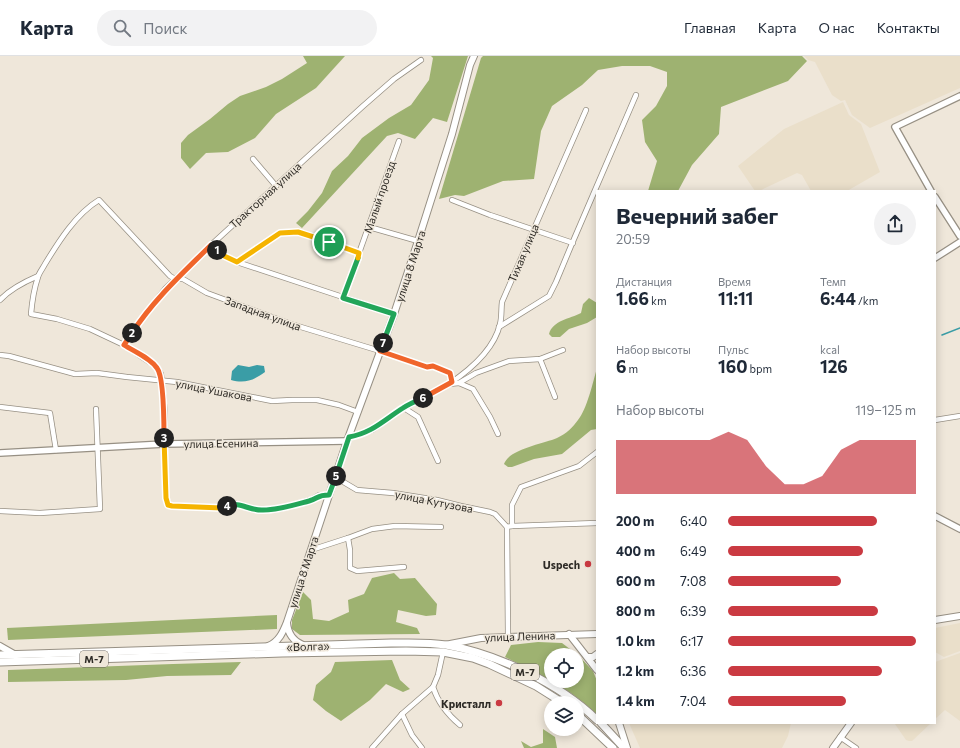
<!DOCTYPE html>
<html lang="ru">
<meta charset="utf-8">
<style>
:root{--surface:#fff;--page:#f2f2f3;--text:#1f2937;--muted:#747a83;--line:#e0e1e3;--accent:#ca3a42}
body{margin:0;font-family:Commissioner,sans-serif;background:var(--page);color:var(--text);height:100vh;display:flex;flex-direction:column;font-size:15px;white-space:nowrap}
*{box-sizing:border-box;margin:0}
p{font-size:13px;color:var(--muted)}
.icon{flex:none;width:22px;height:22px;fill:none;stroke:currentColor;stroke-width:2;stroke-linecap:round;stroke-linejoin:round}
.map{position:relative;flex:1;overflow:hidden}
.panel{position:absolute;left:596px;top:134px;width:340px;height:534px;display:flex;flex-direction:column;background:var(--surface);border-radius:0px;box-shadow:0 2px 10px #0003}
.panel>*{flex:none}
.buttons{position:absolute;left:544px;top:592px;display:grid;gap:8px}
.buttons a{display:grid;place-items:center;width:40px;height:40px;border-radius:50%;background:var(--surface);box-shadow:0 2px 10px #0003;font-size:20px}
.pin{position:absolute;display:grid;place-items:center;width:34px;height:34px;color:#fff;margin:-17px;border:2px solid #fff;border-radius:50%;box-shadow:0 1px 4px #0007}
.km{position:absolute;width:20px;height:20px;margin:-10px;border-radius:50%;background:#222;color:#fff;font-size:11px;line-height:20px;text-align:center}
.round{display:grid;place-items:center;flex:none;width:42px;height:42px;border-radius:21px;background:var(--page)}
.summary{display:flex;align-items:center;justify-content:space-between;height:68px;padding:0 20px}
h1{font-size:22px;font-weight:700;line-height:30px}
.figures{display:grid;grid-template-columns:repeat(3,1fr);gap:6px;height:68px;padding:4px 20px}
.figures div{display:grid;align-content:center}
.figures b{font-size:17px;font-weight:700}
.figures small{font-size:11px;font-weight:400}
.figures p{font-size:11px}
.chart{height:112px;padding:8px 20px}
.chart p{display:flex;justify-content:space-between}
.chart svg{width:100%;height:72px;margin-top:4px;fill:var(--accent);opacity:.7}
ul{padding:0 20px;list-style:none;font-size:13px}
li{display:grid;grid-template-columns:64px 48px 1fr;align-items:center;height:30px}
li i{height:10px;border-radius:5px;background:var(--accent)}
header{display:flex;align-items:center;gap:24px;box-sizing:border-box;height:56px;padding:0 20px;background:var(--surface);border-bottom:1px solid var(--line)}
header strong{font-size:19px}
nav{display:flex;gap:22px;margin-inline-start:auto;font-size:14px}
.search{width:280px;height:36px;background:var(--page);display:flex;align-items:center;gap:10px;box-sizing:border-box;padding:0 14px;border-radius:22px;color:var(--muted);font-size:15px}
.map>svg:first-child{display:block}
</style>
<header>
<strong>Карта</strong>
<div class="search"><svg class="icon" aria-label="search" viewBox="0 0 24 24"><circle cx="10" cy="10" r="6"/><path d="M15 15l6 6"/></svg>Поиск</div>
<nav><a>Главная</a><a>Карта</a><a>О нас</a><a>Контакты</a></nav>
</header>
<div class="map">
<svg width="960" height="692" viewBox="0 0 960 692">
<rect width="100%" height="100%" fill="#efe7da"/>
<g fill="#eadfca">
<polygon points="804,0 960,0 960,32 870,72 852,59 845,44 841,45 832,39 815,6 808,4"/>
<polygon points="843,46 849,59 861,68 880,116 847,135 811,135 802,119 797,117 759,135 755,135 738,110 784,73"/>
<polygon points="960,567 960,595 944,601 935,596 935,572"/>
<polygon points="960,597 960,665 945,654 935,663 935,606"/>
<polygon points="629,667 791,667 788,680 782,692 640,692"/>
<polygon points="896,667 931,667 912,685 909,685 906,684 895,668"/>
</g>
<g fill="#9eb271" fill-rule="evenodd">
<polygon points="303,0 345,0 316,32 276,58 255,82 228,96 206,97 190,113 181,102 181,87 188,79 210,63 228,48 240,40 266,31 282,23 307,7"/>
<polygon points="431,0 468,0 447,66 433,62 415,83 398,77 387,80 302,172 296,167 308,155 322,137 332,115 348,100 362,82 389,62 411,49 429,24 433,2"/>
<polygon points="483,0 802,0 807,5 788,25 721,51 719,78 692,109 678,135 648,135 657,105 645,86 642,64 656,50 667,30 667,16 650,10 622,10 598,14 582,29 552,50 541,75 534,123 503,125 464,140 455,139 439,143 481,2"/>
<path d="M589 242 597 247V261L587 267 569 273 560 281H552L549 278C553 264 570 263 581 257L583 248Z"/>
<path d="M597 312V373L591 374 562 398 534 403 512 411H508L504 408C509 393 543 388 557 382 566 378 573 371 578 364 587 353 593 326 597 312Z"/>
<polygon points="394,517 400,523 415,522 437,548 436,559 426,560 398,554 396,566 417,572 420,578 300,579 292,573 292,564 303,536 311,544 313,563 329,565 349,556 348,544 364,538 372,522"/>
<polygon points="277,559 277,573 8,584 7,572"/>
<path d="M538 586 562 587 579 600 593 615 597 625V659C572 633 537 617 505 601L511 589ZM551 599H577V625H551Z"/>
<polygon points="392,604 400,624 410,633 403,636 386,628 370,644 341,665 326,655 313,644 316,629 331,616 335,606"/>
<polygon points="241,606 231,619 167,620 126,624 8,626 8,614 173,608"/>
<polygon points="543,673 555,681 557,692 524,692 521,685 531,691 543,687"/>
</g>
<path fill="#3a9da6" d="M238 309 249 311 257 309 264 310 265 316C254 324 245 328 231 324L232 315Z"/>
<g fill="none" stroke-linecap="round" stroke-linejoin="round">
<polyline stroke="#3a9da6" stroke-width="1.5" points="942,279 960,272"/>
<g stroke="#979084" stroke-width="6">
<g id="minor">
<polyline points="253,103 276,130"/>
<polyline points="452,144 490,159 573,187"/>
<polyline points="369,171 418,185"/>
<polyline points="211,189 220,198 237,206 394,258"/>
<polyline points="237,206 280,177 298,176 359,197"/>
<polyline points="343,242 399,85"/>
<path d="M0 244C10 233 24 226 38 220"/>
<polyline points="499,271 549,240 556,226 571,190 636,39"/>
<polyline points="124,289 146,257 165,233 211,189 362,51 394,23 421,4"/>
<polyline points="0,299 9,300 75,318 97,317 127,321 177,326 272,345 292,344 317,344 339,349 358,356"/>
<polyline points="540,303 555,341"/>
<polyline points="459,327 473,333 490,361 498,378"/>
<path d="M449 328C470 314 494 294 500 268 502 261 501 253 502 246L586 54"/>
<polyline points="0,351 50,357 56,394"/>
<polyline points="404,352 418,361 438,405"/>
<polyline points="935,364 960,360"/>
<polyline points="349,381 358,379 372,374 404,352 449,328 459,327 476,317 509,305 540,303 563,294"/>
<polyline points="335,421 357,434 393,437 437,444 461,450 490,456 495,458 507,471"/>
<path d="M329 439H319L311 444 283 452 264 454H256L234 447 222 452 172 450 169 449 166 442 164 388 165 357 161 318 157 312 151 307 124 289 90 273 57 263 31 258C32 246 34 233 38 221 39 217 43 212 45 208 59 185 76 158 99 144L170 220 175 223H183L207 237 291 268 380 295 427 311 433 310 450 317 452 326"/>
<polyline points="0,455 40,457 100,453 96,353"/>
<polyline points="512,470 597,467"/>
<polyline points="348,482 372,473 395,470 441,471"/>
<polyline points="311,494 348,482 350,494 350,512 357,515 404,511"/>
<polyline points="508,580 507,471 512,470 512,449 521,431 579,410 597,396"/>
<path d="M433 631C438 647 447 658 460 669"/>
<polyline points="402,658 412,679 422,692"/>
<polyline points="840,681 856,692"/>
<polyline points="372,692 402,658 433,631 438,619 443,596"/>
</g>
</g>
<g stroke="#979084" stroke-width="8">
<g id="tertiary">
<polyline points="931,135 895,71 960,40"/>
<polyline points="935,141 960,180"/>
<polyline points="935,202 960,186"/>
<polyline points="0,397 164,388 347,385"/>
<polyline points="935,460 960,473"/>
</g>
</g>
<g stroke="#979084" stroke-width="8">
<g id="secondary">
<polyline points="935,564 960,560"/>
<path d="M287 567C288 578 293 585 303 589"/>
<polyline points="569,578 597,614"/>
<polyline points="445,589 481,582 597,578"/>
<polyline points="0,590 14,598"/>
<path d="M268 590C279 586 283 576 287 566L347 385 394 258 418 185 452 78 470 9 474 0"/>
<polyline points="588,601 593,601 597,598"/>
<polyline points="619,667 627,692"/>
<polyline points="833,692 851,667"/>
</g>
</g>
<g stroke="#979084" stroke-width="9">
<g id="trunk">
<path d="M0 599 391 587C409 587 428 586 446 589 497 598 559 627 597 664"/>
<polyline points="0,606 282,597 406,595 443,596 473,602 489,608 536,630 563,647"/>
<polyline points="577,658 613,692"/>
<polyline points="601,667 624,692"/>
</g>
</g>
<use href="#minor" stroke="#fff" stroke-width="4.5"/>
<use href="#tertiary" stroke="#fff" stroke-width="5.5"/>
<use href="#secondary" stroke="#fff" stroke-width="6"/>
<use href="#trunk" stroke="#fff" stroke-width="7"/>
</g>
<g fill="none" stroke-linecap="round" stroke-linejoin="round">
<g stroke="#fff" stroke-width="8">
<polyline id="split-1" points="217,194 220,198 237,206 280,177 298,176 329,186"/>
</g>
<g stroke="#fff" stroke-width="8">
<path id="split-2" d="M132 277C154 243 183 217 211 189L217 194"/>
</g>
<g stroke="#fff" stroke-width="8">
<path id="split-3" d="M132 277 124 289C135 296 150 302 157 312 164 321 164 369 164 382"/>
</g>
<g stroke="#fff" stroke-width="8">
<polyline id="split-4" points="164,382 166,442 168,449 172,450 222,452 227,450"/>
</g>
<g stroke="#fff" stroke-width="8">
<path id="split-5" d="M227 450C239 445 250 455 263 454 278 454 294 449 309 445 319 442 317 439 329 439L336 420"/>
</g>
<g stroke="#fff" stroke-width="8">
<path id="split-6" d="M336 420 349 381C372 377 384 364 403 352 409 348 416 345 423 342"/>
</g>
<g stroke="#fff" stroke-width="8">
<polyline id="split-7" points="383,287 380,295 427,311 433,310 450,317 452,326 423,342"/>
</g>
<g stroke="#fff" stroke-width="8">
<polyline id="split-8" points="358,202 343,242 394,258 383,287"/>
</g>
<g stroke="#fff" stroke-width="8">
<polyline id="split-9" points="329,186 359,197 358,202"/>
</g>
<use href="#split-1" stroke="#f5b400" stroke-width="5"/>
<use href="#split-2" stroke="#f0652b" stroke-width="5"/>
<use href="#split-3" stroke="#f0652b" stroke-width="5"/>
<use href="#split-4" stroke="#f5b400" stroke-width="5"/>
<use href="#split-5" stroke="#22a559" stroke-width="5"/>
<use href="#split-6" stroke="#22a559" stroke-width="5"/>
<use href="#split-7" stroke="#f0652b" stroke-width="5"/>
<use href="#split-8" stroke="#22a559" stroke-width="5"/>
<use href="#split-9" stroke="#f5b400" stroke-width="5"/>
</g>
<g fill="#ca3a42" stroke="#efe7da" stroke-width="1.5">
<circle cx="588" cy="508" r="4"/>
<circle cx="499" cy="647" r="4"/>
</g>
<g text-anchor="middle" dominant-baseline="central" stroke-width="3" stroke-linejoin="round" paint-order="stroke">
<g fill="#efe7da" stroke="#68635c" stroke-width="1">
<rect x="80" y="595" width="28" height="16" rx="3"/>
<rect x="511" y="608" width="28" height="16" rx="3"/>
</g>
<g font-size="10" font-weight="bold" fill="#2e2b26">
<text x="94" y="603">М-7</text>
<text x="525" y="616">М-7</text>
</g>
<g font-size="11" fill="#2e2b26" stroke="#efe7da">
<text transform="translate(265 139) rotate(-42)">Тракторная улица</text>
<text transform="translate(379 141) rotate(-71)">Малый проезд</text>
<text transform="translate(523 197) rotate(-67)">Тихая улица</text>
<text transform="translate(410 210) rotate(-72)">улица 8 Марта</text>
<text transform="translate(263 257) rotate(20)">Западная улица</text>
<text transform="translate(214 334) rotate(11)">улица Ушакова</text>
<text transform="translate(221 387) rotate(-1)">улица Есенина</text>
<text transform="translate(434 445) rotate(11)">улица Кутузова</text>
<text transform="translate(303 516) rotate(-72)">улица 8 Марта</text>
<text transform="translate(520 580) rotate(-2)">улица Ленина</text>
<text transform="translate(308 590) rotate(-2)">«Волга»</text>
</g>
<g font-size="11" font-weight="bold" fill="#2e2b26" stroke="#efe7da" text-anchor="end">
<text x="580" y="508">Uspech</text>
<text x="491" y="647">Кристалл</text>
</g>
</g>
</svg>
<div class="buttons">
<a><svg class="icon" aria-label="locate" viewBox="0 0 24 24"><circle cx="12" cy="12" r="6"/><path d="M12 2v4M12 18v4M2 12h4M18 12h4"/></svg></a>
<a><svg class="icon" aria-label="layers" viewBox="0 0 24 24"><path d="M12 4l9 5-9 5-9-5zM3 14l9 5 9-5"/></svg></a>
</div>
<div class="pin" style="left:329px;top:186px;background:#1e9e55"><svg class="icon" aria-label="arrive" viewBox="0 0 24 24"><path d="M6 21V4h12l-3 4 3 4H6"/></svg></div>
<b class="km" style="left:217px;top:194px">1</b>
<b class="km" style="left:132px;top:277px">2</b>
<b class="km" style="left:164px;top:382px">3</b>
<b class="km" style="left:227px;top:450px">4</b>
<b class="km" style="left:336px;top:420px">5</b>
<b class="km" style="left:423px;top:342px">6</b>
<b class="km" style="left:383px;top:287px">7</b>
<section class="panel">
<div class="summary"><div><h1>Вечерний забег</h1><p>20:59</p></div><a class="round"><svg class="icon" aria-label="share" viewBox="0 0 24 24"><path d="M12 15V3M7 8l5-5 5 5M5 13v7h14v-7"/></svg></a></div>
<div class="figures">
<div><p>Дистанция</p><b>1.66<small> km</small></b></div>
<div><p>Время</p><b>11:11</b></div>
<div><p>Темп</p><b>6:44<small> /km</small></b></div>
</div>
<div class="figures">
<div><p>Набор высоты</p><b>6<small> m</small></b></div>
<div><p>Пульс</p><b>160<small> bpm</small></b></div>
<div><p>kcal</p><b>126</b></div>
</div>
<div class="chart"><p><span>Набор высоты</span>119–125 m</p>
<svg viewBox="0 0 160 44" preserveAspectRatio="none"><path d="M0 44V11L10 11L20 11L30 11L40 11L50 11L60 6L70 11L80 27L90 38L100 38L110 33L120 17L130 11L140 11L150 11L160 11V44z"/></svg>
</div>
<ul>
<li><b>200 m</b>6:40<i style="width:79%"></i></li>
<li><b>400 m</b>6:49<i style="width:72%"></i></li>
<li><b>600 m</b>7:08<i style="width:60%"></i></li>
<li><b>800 m</b>6:39<i style="width:80%"></i></li>
<li><b>1.0 km</b>6:17<i style="width:100%"></i></li>
<li><b>1.2 km</b>6:36<i style="width:82%"></i></li>
<li><b>1.4 km</b>7:04<i style="width:63%"></i></li>
</ul>
</section>
</div>
